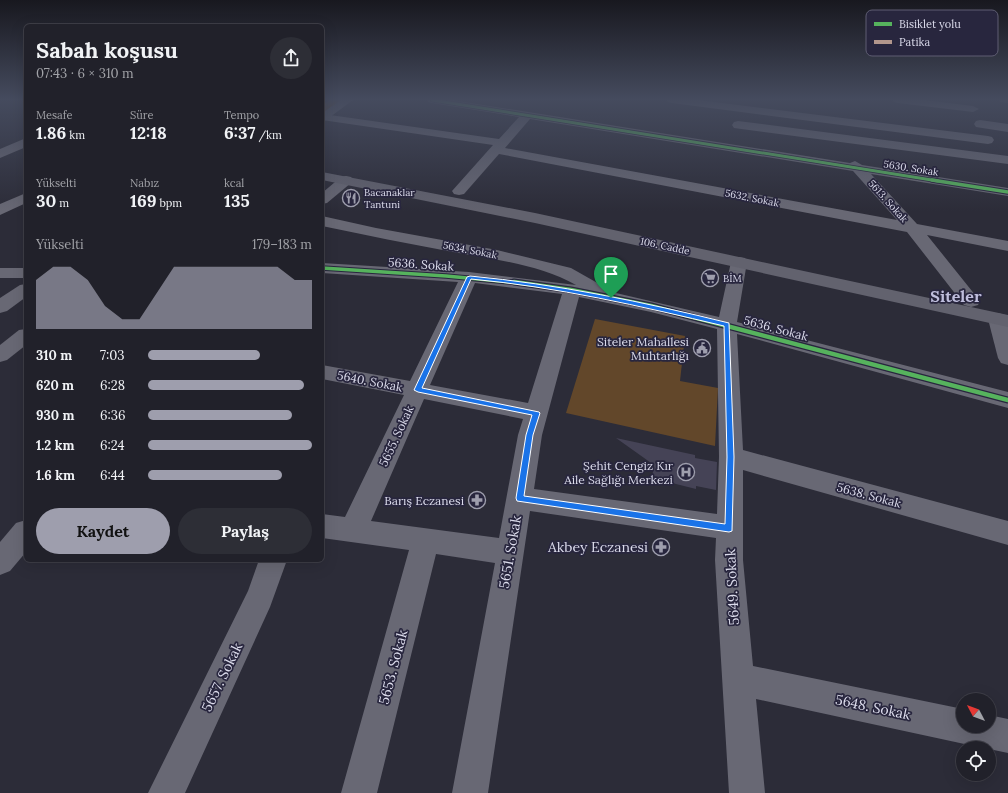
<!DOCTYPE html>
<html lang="tr">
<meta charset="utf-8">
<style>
:root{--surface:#21212a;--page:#2d2e36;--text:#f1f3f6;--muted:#a2a3a8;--line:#3e3e47;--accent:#9e9ead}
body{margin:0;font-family:Lora,serif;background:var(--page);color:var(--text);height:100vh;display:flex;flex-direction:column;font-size:15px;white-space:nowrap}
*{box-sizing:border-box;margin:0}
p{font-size:13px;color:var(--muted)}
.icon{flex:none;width:22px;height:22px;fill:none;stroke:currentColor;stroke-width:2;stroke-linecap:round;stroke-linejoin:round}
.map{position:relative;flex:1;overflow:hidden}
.sheet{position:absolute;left:24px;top:24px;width:300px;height:538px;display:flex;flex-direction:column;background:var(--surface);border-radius:6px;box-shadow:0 4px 16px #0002,0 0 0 1px var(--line)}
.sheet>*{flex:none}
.needle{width:26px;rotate:311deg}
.tools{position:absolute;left:956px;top:693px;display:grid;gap:8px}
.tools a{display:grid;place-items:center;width:40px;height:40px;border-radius:50%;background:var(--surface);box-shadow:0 4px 16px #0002,0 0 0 1px var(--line);font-size:20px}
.pin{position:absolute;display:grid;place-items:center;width:34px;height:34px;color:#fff;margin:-41px -17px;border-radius:50% 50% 50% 0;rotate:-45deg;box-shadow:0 0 4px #0007}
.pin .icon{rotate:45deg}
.round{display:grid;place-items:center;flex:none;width:42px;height:42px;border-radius:21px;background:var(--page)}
.headline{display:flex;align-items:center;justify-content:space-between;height:68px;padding:0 12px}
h1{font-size:22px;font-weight:800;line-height:30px}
.metrics{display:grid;grid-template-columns:repeat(3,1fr);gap:6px;height:68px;padding:4px 12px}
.metrics div{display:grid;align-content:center}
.metrics b{font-size:17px;font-weight:800}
.metrics small{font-size:11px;font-weight:400}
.metrics p{font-size:11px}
.chart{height:112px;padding:8px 12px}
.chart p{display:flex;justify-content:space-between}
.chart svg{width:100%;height:72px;margin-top:4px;fill:var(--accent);opacity:.7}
.button{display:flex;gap:8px;margin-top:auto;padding:8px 12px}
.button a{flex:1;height:46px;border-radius:24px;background:var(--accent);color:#111;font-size:16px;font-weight:800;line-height:46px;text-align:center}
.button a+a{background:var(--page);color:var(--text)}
ul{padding:0 12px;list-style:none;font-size:13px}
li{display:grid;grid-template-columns:64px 48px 1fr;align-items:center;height:30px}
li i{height:10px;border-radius:5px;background:var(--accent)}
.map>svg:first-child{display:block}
</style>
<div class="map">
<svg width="1008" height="793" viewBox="0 0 1008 793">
<rect width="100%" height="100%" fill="#2c2c38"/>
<polygon fill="#62472a" points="595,319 685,336 680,381 718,388 715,446 566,413"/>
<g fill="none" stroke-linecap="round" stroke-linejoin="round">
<polygon fill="#744c1e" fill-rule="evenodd" points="330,100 345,100 327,115 322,116 322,105"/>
</g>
<polygon fill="#454356" points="616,438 695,455 695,458 717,462 716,490 696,486 696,489 652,478 654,465"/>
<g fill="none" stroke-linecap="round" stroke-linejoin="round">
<g fill="#686874" fill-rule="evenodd">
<path d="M427 100H452L850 163 855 161 862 165 1008 188V196L871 174 917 224 1008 241V251L927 235 980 301 978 305 971 307 964 305 907 232 499 154 464 194 459 195 454 194 452 191 493 145 322 120 323 114 499 139 519 117 432 103 428 102ZM530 119 853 171 897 220 505 148Z"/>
<polygon points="667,100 698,100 988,136 992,137 994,140 992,143 988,144 672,103 668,102"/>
<polygon points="893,100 925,100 973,106 979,109 973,112 898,103 894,102"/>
<polygon points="999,100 1008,100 1008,103 1000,102"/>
<polygon points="980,120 1008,124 1008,132 976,127 974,124 976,121"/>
<polygon points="738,121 1008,156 1008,164 734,128 732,125 734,122"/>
<polygon points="26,138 26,147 0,158 0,149"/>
<polygon points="346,176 351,177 353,180 351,183 327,203 322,204 322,193 341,177"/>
<polygon points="26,193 26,203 0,215 0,204"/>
<path d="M322 216 376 228 497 250 571 268 601 285 604 289 603 290 719 317 731 262 733 258 739 257 745 258 747 262 737 322 1008 392V408L737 334 743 450 1008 521V545L743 470V560L753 666 963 709V726H989V715L1008 719V753L989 749V748H983L756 699 765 793H729L715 560 716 538 530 511 488 793H452L495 563 436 554 377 793H341L409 550 322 538V514L345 517 404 395 322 379V365L410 381 458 282 322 273V263L469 272 576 285C541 265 493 259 453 252 409 244 366 235 322 226ZM475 283 562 294 528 403 430 385ZM579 297 651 312 717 329 719 457 717 514 534 489 542 435ZM424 399 523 419 518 435 499 538 371 521Z"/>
<rect x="0" y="268" width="26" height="10"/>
<polygon points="998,313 1005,315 1008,321 1008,365 1001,363 998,358 988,319 991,315"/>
<polygon points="26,520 26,552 10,571 0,575 0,542 16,523"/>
<polygon points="259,560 287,560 270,607 185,793 148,793 248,591"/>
</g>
<g fill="#686874" fill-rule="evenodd">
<polygon points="341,100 353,100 326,120 322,121 322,113"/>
<polygon points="26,284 26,297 7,311 0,313 0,298 20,285"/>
<polygon points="26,329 26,345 7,360 0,362 0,345 19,330"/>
</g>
<polygon fill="#62626e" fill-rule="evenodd" points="322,172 535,213 1008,315 1008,327 535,223 322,180"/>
<polyline stroke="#b2968c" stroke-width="2" stroke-dasharray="4.5 2" stroke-linecap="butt" points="1004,100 1008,100"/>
<g stroke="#28263e" stroke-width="4.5">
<polyline id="cycleway-far2" points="432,100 938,181"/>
</g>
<g stroke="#28263e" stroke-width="5.5">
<g id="cycleway-far1">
<polyline points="932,180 1008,192"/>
<polyline points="322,268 446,276 522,283"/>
</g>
</g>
<g stroke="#28263e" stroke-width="7">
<polyline id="cycleway" points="514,282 571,290 651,306 1008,400"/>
</g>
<use href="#cycleway-far2" stroke="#56b35d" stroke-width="3"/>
<use href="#cycleway-far1" stroke="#56b35d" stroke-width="3.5"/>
<use href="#cycleway" stroke="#56b35d" stroke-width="4.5"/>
</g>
<linearGradient id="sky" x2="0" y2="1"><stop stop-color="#18181f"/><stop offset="0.47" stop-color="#454b5e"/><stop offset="1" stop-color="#454b5e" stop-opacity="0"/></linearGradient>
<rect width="1008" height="211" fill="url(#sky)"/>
<path fill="#1a73e8" stroke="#fff" fill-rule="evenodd" d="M470 276C557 284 644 302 729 323L734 457 732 531 729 532 517 501 516 498 526 435 532 415 418 392 414 390 467 277ZM471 279C557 287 640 306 724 326L727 457 725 524 524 496 533 435 540 413 539 412 422 388Z"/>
<defs>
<g id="restaurant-ring" transform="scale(0.9)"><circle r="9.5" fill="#28263e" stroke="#9e9ead" stroke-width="1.5"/><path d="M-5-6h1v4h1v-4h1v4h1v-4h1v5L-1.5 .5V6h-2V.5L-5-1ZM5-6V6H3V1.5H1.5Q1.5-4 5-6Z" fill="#9e9ead"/></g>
<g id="supermarket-ring" transform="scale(0.9)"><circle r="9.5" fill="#28263e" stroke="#9e9ead" stroke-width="1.5"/><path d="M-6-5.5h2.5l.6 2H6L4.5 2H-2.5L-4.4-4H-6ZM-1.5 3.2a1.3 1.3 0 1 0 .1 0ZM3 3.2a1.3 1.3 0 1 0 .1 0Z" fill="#9e9ead"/></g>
<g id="civic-ring" transform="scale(0.9)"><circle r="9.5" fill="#28263e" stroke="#9e9ead" stroke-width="1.5"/><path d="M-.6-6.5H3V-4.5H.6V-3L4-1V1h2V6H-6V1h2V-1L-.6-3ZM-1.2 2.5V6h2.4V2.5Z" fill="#9e9ead"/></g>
<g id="hospital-ring" transform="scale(0.9)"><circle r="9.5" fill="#28263e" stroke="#9e9ead" stroke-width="1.5"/><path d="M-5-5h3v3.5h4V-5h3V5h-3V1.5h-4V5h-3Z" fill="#9e9ead"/></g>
<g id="pharmacy-ring" transform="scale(0.9)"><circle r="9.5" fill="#28263e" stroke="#9e9ead" stroke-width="1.5"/><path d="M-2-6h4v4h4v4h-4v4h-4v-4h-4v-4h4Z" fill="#9e9ead"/></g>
</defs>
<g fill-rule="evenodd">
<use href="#restaurant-ring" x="351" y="198"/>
<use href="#supermarket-ring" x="710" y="278"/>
<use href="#civic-ring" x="702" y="348"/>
<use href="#hospital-ring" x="686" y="472"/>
<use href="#pharmacy-ring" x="477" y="500"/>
<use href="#pharmacy-ring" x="661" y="547"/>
</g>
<g text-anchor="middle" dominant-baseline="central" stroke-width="3.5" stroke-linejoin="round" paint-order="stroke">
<g font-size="10" fill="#dcdcec" stroke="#28263e">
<text transform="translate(911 168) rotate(9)">5630. Sokak</text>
<text transform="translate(752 198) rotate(11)">5632. Sokak</text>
<text transform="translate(888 201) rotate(48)">5613. Sokak</text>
<text transform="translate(665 246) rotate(12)">106. Cadde</text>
<text transform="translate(470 250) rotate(11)">5634. Sokak</text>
</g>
<g font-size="10" fill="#dcdcec" stroke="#28263e" text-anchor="start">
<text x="364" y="192">Bacanaklar<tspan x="364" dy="12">Tantuni</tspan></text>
<text x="723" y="278">BİM</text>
</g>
<g font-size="12" fill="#dcdcec" stroke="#28263e">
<text transform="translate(421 264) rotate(4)">5636. Sokak</text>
<text transform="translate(776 328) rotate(15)">5636. Sokak</text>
<text transform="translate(370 381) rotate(11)">5640. Sokak</text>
<text transform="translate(396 436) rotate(-65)">5655. Sokak</text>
<text transform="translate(869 495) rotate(15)">5638. Sokak</text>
</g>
<g font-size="12" fill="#dcdcec" stroke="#28263e" text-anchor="end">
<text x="689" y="341">Siteler Mahallesi<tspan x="689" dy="14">Muhtarlığı</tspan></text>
<text x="673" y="465">Şehit Cengiz Kır<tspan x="673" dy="14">Aile Sağlığı Merkezi</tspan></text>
<text x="464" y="500">Barış Eczanesi</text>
</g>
<g font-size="14" fill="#dcdcec" stroke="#28263e" text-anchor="end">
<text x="648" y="547">Akbey Eczanesi</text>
</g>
<g font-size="14" fill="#dcdcec" stroke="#28263e">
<text transform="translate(510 552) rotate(-80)">5651. Sokak</text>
<text transform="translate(732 587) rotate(-93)">5649. Sokak</text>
<text transform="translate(393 667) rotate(-75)">5653. Sokak</text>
<text transform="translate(222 677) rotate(-64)">5657. Sokak</text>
<text transform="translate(873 707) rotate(12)">5648. Sokak</text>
</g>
<g font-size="16" font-weight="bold" fill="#bfbedd" stroke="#28263e">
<text x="956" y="296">Siteler</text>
</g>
</g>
<rect x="866" y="10" width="132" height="46" rx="6" fill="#28263e" stroke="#5e5d72" stroke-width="1"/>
<rect x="874" y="22" width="18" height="4" fill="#56b35d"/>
<rect x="874" y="40" width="18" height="4" fill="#b2968c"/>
<g font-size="11" fill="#dcdcec">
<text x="899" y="28">Bisiklet yolu</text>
<text x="899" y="46">Patika</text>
</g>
</svg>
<div class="tools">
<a><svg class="needle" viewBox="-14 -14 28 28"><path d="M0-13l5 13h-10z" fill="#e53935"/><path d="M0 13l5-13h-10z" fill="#a2a3a8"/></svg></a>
<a><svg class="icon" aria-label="locate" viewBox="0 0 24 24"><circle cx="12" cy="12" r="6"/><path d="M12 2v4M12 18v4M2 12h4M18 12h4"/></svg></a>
</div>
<div class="pin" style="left:611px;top:298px;background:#1e9e55"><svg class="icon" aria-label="arrive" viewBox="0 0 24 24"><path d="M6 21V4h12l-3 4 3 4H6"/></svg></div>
<section class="sheet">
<div class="headline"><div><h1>Sabah koşusu</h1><p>07:43 · 6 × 310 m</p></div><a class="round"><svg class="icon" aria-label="share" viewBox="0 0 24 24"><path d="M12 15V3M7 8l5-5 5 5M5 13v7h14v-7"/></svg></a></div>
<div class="metrics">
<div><p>Mesafe</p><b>1.86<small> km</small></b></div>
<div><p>Süre</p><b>12:18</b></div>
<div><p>Tempo</p><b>6:37<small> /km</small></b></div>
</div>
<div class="metrics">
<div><p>Yükselti</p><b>30<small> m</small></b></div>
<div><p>Nabız</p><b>169<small> bpm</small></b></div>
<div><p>kcal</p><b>135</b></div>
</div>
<div class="chart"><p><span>Yükselti</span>179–183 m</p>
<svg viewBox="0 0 160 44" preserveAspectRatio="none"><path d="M0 44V14L10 6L20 6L30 14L40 30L50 38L60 38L70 22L80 6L90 6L100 6L110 6L120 6L130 6L140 6L150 14L160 14V44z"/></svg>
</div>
<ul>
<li><b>310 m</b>7:03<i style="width:68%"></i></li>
<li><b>620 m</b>6:28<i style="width:95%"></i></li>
<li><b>930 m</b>6:36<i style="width:88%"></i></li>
<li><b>1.2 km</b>6:24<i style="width:100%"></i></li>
<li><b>1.6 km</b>6:44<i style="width:82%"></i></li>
</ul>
<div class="button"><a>Kaydet</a><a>Paylaş</a></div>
</section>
</div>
